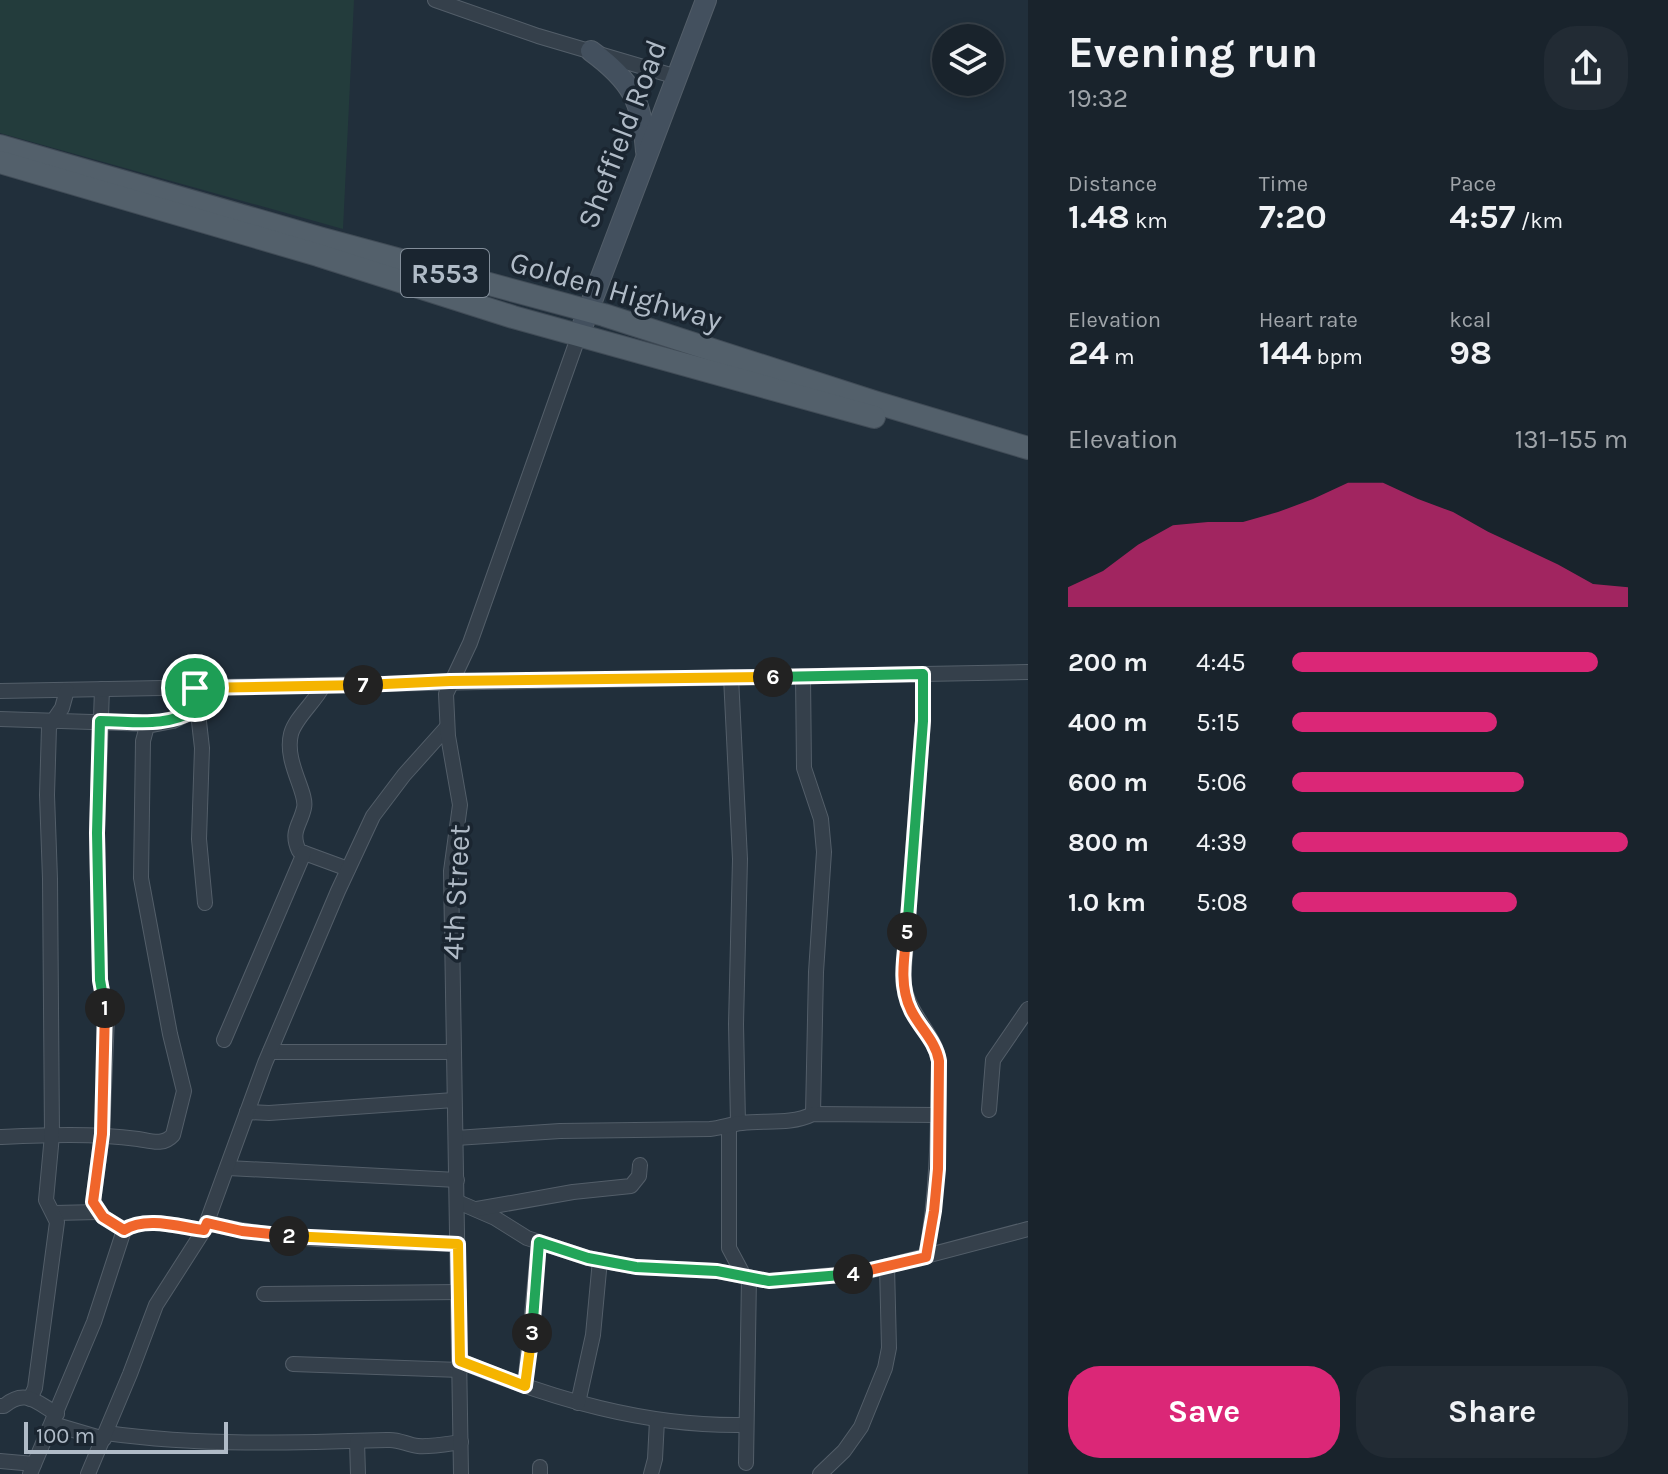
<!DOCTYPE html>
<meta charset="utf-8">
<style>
:root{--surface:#19232c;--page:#222b34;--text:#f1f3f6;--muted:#9fa4a9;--line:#374048;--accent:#db2777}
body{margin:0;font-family:Karla,sans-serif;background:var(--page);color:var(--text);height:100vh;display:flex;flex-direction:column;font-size:30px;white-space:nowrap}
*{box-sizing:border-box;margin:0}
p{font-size:26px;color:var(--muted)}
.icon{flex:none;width:44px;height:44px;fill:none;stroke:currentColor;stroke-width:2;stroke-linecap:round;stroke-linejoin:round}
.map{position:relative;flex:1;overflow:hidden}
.panel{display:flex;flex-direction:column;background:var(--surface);width:640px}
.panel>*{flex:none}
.fabs{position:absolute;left:932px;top:24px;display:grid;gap:16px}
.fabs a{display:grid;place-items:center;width:72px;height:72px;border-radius:50%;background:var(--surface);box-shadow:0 4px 12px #0003,0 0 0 2px var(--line);font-size:40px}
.scale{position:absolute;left:24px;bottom:20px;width:204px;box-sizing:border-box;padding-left:8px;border:4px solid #b0bbc7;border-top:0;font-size:22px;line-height:28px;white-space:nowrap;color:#b0bbc7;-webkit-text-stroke:6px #1a2530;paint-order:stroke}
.pin{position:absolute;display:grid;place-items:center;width:68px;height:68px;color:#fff;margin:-34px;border:4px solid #fff;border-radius:50%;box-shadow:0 2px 8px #0007}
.km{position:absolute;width:40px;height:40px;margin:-20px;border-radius:50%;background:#222;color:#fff;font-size:22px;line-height:40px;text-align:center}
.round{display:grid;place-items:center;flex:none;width:84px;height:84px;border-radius:32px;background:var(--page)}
.overview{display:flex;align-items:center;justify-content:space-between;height:136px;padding:0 40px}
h1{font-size:44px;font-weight:700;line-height:60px}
.figures{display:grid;grid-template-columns:repeat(3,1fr);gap:12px;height:136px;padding:8px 40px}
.figures div{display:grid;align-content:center}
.figures b{font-size:34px;font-weight:700}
.figures small{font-size:22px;font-weight:400}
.figures p{font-size:22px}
.chart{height:224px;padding:16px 40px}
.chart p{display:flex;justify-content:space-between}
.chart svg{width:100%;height:144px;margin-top:8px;fill:var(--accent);opacity:.7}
.primary-button{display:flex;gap:16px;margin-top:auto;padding:16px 40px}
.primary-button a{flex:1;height:92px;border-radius:32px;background:var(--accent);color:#fff;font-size:32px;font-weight:700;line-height:92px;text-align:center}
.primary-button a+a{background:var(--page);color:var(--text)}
ul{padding:0 40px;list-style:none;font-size:26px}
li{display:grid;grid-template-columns:128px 96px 1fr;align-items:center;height:60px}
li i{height:20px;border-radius:10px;background:var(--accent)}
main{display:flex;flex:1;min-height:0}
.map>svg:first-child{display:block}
</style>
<main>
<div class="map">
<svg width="1028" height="1474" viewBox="0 0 1028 1474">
<rect width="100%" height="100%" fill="#212f3b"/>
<polygon fill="#233c3c" points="0,0 354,0 343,229 0,133"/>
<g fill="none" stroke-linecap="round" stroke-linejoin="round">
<g stroke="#535e69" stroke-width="16">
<g id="street">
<polyline points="435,0 538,36 677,77"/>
<path d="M923 674V721L903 981C907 1014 934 1032 939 1061 938 1127 938 1192 926 1257"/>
<polyline points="803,676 804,768 821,819 824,852 816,972 813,1114"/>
<polyline points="731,677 740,859 736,1024 738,1123"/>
<path d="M323 686C315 702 295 718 291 734 284 762 308 793 304 808 300 826 290 831 299 851L348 869"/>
<polyline points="102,689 97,833 100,980 107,1018 102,1134 93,1202 103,1217 124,1230"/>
<polyline points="0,691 1028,672"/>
<polyline points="197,704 202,748 199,839 205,903"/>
<polyline points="0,719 152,724"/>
<polyline points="224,1040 304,853"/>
<polyline points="270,1052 453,1052"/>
<polyline points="989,1110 993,1060 1028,1009"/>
<polyline points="247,1112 269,1113 454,1100"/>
<polyline points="729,1127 729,1248 744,1276"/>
<path d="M0 1137C47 1135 92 1133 138 1139 151 1141 163 1146 173 1135L184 1091 170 1034 141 878 143 741 147 726 173 721 197 709"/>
<path d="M456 1138 560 1131 710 1129C721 1128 731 1124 742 1123 766 1120 790 1125 813 1114L937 1115"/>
<polyline points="228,1168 457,1180"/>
<polyline points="458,1202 495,1218 527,1238 588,1258 636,1267 717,1271 769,1281 865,1272 1028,1229"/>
<polyline points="477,1209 573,1192 631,1186 639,1176 640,1165"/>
<polyline points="54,1213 98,1212"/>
<path d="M207 1223C289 1243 375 1241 458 1244"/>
<polyline points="264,1294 459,1292"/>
<path d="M460 1361C552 1399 646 1427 746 1425"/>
<polyline points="293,1364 460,1370"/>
<polyline points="525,1386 539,1242"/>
<polyline points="30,1399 35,1388 57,1222 46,1200 52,1135 50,879 47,795 49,727 62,708 67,690"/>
<polyline points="578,1403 593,1335 600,1260"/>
<path d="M0 1406H4C25 1388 36 1402 57 1414"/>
<polyline points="53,1424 104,1439"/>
<path d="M106 1433C200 1446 293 1443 388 1440 399 1439 407 1445 418 1446 431 1447 447 1444 461 1442"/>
<polyline points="357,1441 358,1474"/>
<polyline points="0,1461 34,1464"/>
<polyline points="746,1463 749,1277"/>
<path d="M30 1474 94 1322 124 1230C145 1216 180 1227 204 1230"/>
<polyline points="88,1474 130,1374 156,1305 204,1230 265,1063 338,891 373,816 404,775 447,727"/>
<polyline points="461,1474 451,871 460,805 448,736 446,694 470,643 579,335"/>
<polyline points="540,1474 540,1467"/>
<polyline points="651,1474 655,1459 657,1420"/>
<polyline points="820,1474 844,1451 861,1427 885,1368 889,1348 887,1266"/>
</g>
</g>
<g stroke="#535e69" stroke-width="22">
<g id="secondary">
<path d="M591 51C632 81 642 101 646 151"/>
<polyline points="579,335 706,0"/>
</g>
</g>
<g stroke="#414c57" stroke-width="24">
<g id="primary">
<polyline points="0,146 319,238 604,315 874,402 1028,448"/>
<polyline points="0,162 318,255 513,317 874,417"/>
</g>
</g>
<use href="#street" stroke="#35404b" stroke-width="14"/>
<use href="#secondary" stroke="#43505e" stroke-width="20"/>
<use href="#primary" stroke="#53606b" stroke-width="22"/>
</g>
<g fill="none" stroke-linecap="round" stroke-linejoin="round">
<g stroke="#fff" stroke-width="16">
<path id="split-1" d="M105 1008 100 980 97 833 100 721C135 721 166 728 197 709L195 688"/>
</g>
<g stroke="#fff" stroke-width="16">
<path id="split-2" d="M105 1008 102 1134 93 1202 103 1217 124 1230C146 1216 180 1227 204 1230L207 1223 242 1231 289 1236"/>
</g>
<g stroke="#fff" stroke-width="16">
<polyline id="split-3" points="289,1236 458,1244 460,1361 525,1386 532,1333"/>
</g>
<g stroke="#fff" stroke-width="16">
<polyline id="split-4" points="532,1333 539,1242 588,1258 636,1267 717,1271 769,1281 853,1274"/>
</g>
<g stroke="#fff" stroke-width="16">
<path id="split-5" d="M853 1274 926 1257 934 1211 938 1169 939 1061C936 1041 919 1027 911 1010 899 986 904 958 907 932"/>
</g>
<g stroke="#fff" stroke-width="16">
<polyline id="split-6" points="773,677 923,674 923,721 907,932"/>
</g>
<g stroke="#fff" stroke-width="16">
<polyline id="split-7" points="363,685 450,681 773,677"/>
</g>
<g stroke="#fff" stroke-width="16">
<polyline id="split-8" points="195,688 363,685"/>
</g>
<use href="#split-1" stroke="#22a559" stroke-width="10"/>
<use href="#split-2" stroke="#f0652b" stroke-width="10"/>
<use href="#split-3" stroke="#f5b400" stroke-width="10"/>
<use href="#split-4" stroke="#22a559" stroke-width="10"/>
<use href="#split-5" stroke="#f0652b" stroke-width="10"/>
<use href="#split-6" stroke="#22a559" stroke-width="10"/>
<use href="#split-7" stroke="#f5b400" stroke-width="10"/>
<use href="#split-8" stroke="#f5b400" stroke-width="10"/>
</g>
<g text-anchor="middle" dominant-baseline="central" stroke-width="7" stroke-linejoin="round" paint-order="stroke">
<rect fill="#1a2530" stroke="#838e9a" stroke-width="2" x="401" y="249" width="88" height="48" rx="6"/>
<g font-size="28" font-weight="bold" fill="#b0bbc7">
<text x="445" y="273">R553</text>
</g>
<g font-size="30" fill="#b0bbc7" stroke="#1a2530">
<text transform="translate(622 134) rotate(-69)">Sheffield Road</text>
<text transform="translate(616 291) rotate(16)">Golden Highway</text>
<text transform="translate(456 892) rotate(-87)">4th Street</text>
</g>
</g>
</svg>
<div class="fabs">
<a><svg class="icon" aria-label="layers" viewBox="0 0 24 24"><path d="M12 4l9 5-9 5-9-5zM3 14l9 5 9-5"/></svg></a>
</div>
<div class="scale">100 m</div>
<div class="pin" style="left:195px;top:688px;background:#1e9e55"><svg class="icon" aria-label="arrive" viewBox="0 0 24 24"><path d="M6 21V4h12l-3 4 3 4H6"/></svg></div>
<b class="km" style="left:105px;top:1008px">1</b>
<b class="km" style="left:289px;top:1236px">2</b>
<b class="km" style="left:532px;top:1333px">3</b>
<b class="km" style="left:853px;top:1274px">4</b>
<b class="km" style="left:907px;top:932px">5</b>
<b class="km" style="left:773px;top:677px">6</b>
<b class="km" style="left:363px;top:685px">7</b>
</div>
<section class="panel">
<div class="overview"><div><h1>Evening run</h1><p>19:32</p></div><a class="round"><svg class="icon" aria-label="share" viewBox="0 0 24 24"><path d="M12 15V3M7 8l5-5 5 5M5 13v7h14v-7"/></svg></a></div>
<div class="figures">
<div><p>Distance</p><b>1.48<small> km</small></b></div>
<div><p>Time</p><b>7:20</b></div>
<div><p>Pace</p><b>4:57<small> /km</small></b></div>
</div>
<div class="figures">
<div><p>Elevation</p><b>24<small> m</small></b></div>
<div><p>Heart rate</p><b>144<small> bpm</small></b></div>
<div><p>kcal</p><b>98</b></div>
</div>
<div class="chart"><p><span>Elevation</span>131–155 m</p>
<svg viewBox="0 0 160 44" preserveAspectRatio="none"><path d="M0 44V38L10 33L20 25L30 19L40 18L50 18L60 15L70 11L80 6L90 6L100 11L110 15L120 21L130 26L140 31L150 37L160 38V44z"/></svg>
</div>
<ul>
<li><b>200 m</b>4:45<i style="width:91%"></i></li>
<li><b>400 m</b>5:15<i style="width:61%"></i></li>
<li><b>600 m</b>5:06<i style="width:69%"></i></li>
<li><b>800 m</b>4:39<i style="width:100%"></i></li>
<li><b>1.0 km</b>5:08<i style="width:67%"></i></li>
</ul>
<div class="primary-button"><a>Save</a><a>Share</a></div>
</section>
</main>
